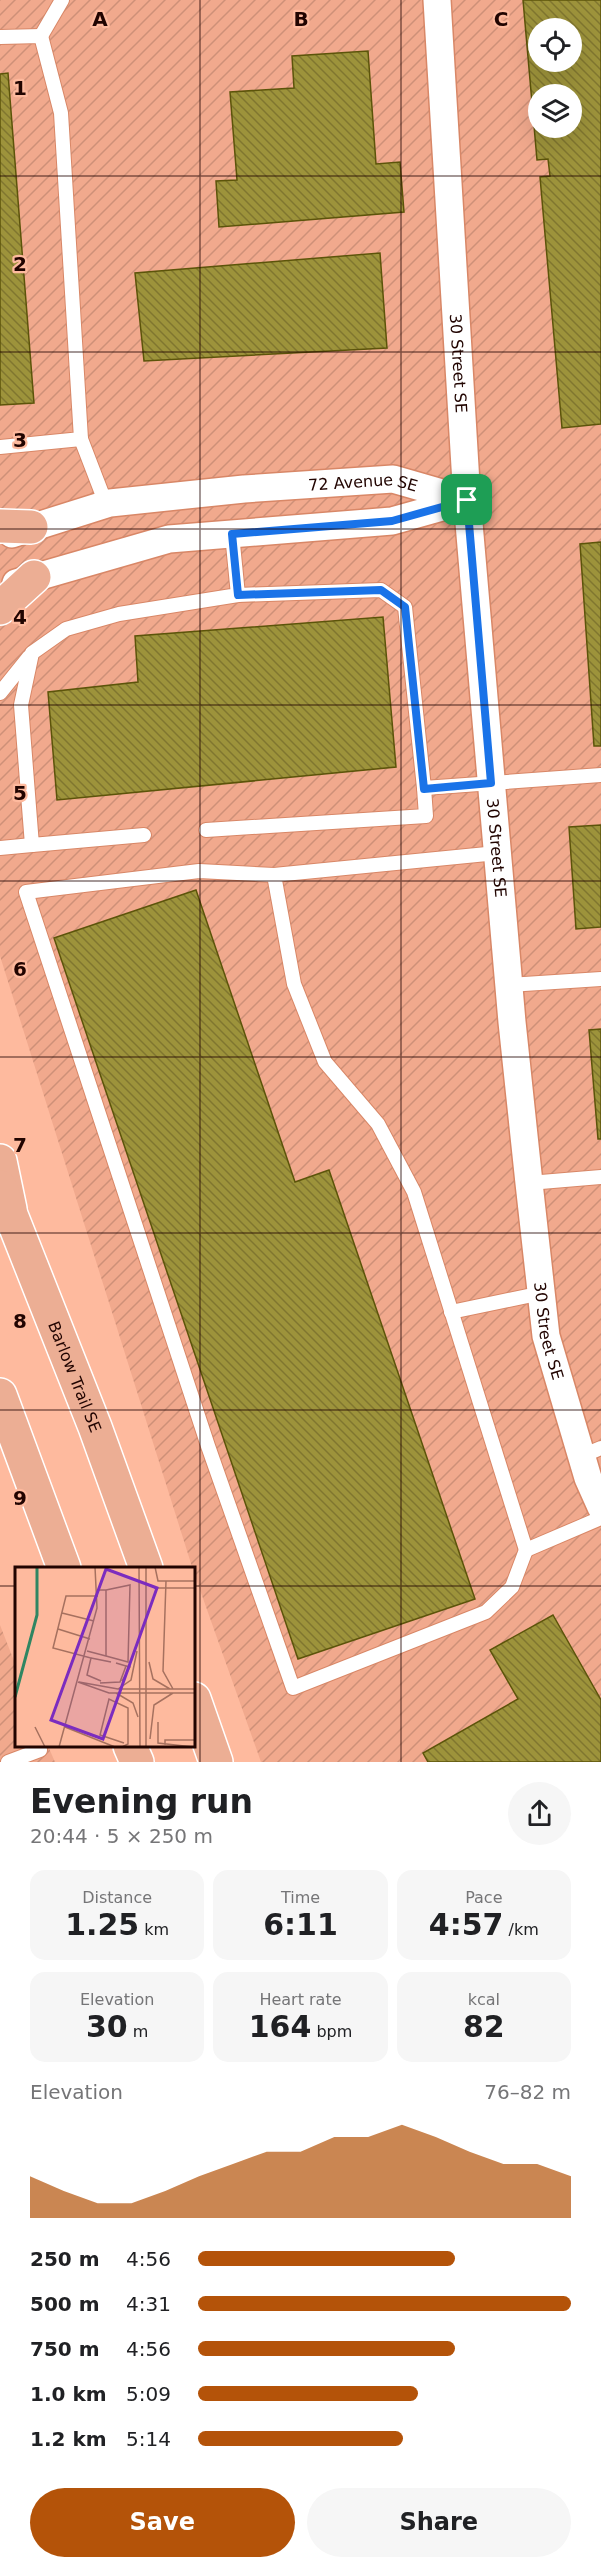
<!DOCTYPE html>
<meta charset="utf-8">
<style>
:root{--surface:#fff;--page:#f6f6f6;--text:#202124;--muted:#757577;--accent:#b45309}
body{margin:0;font-family:"DejaVu Sans",sans-serif;background:var(--page);color:var(--text);height:100vh;display:flex;flex-direction:column;font-size:22px;white-space:nowrap}
*{box-sizing:border-box;margin:0}
p{font-size:20px;color:var(--muted)}
.icon{flex:none;width:33px;height:33px;fill:none;stroke:currentColor;stroke-width:2;stroke-linecap:round;stroke-linejoin:round}
.map{position:relative;height:1762px;overflow:hidden}
.drawer{display:flex;flex-direction:column;background:var(--surface);flex:1}
.drawer>*{flex:none}
.buttons{position:absolute;left:528px;top:18px;display:grid;gap:12px}
.buttons a{display:grid;place-items:center;width:54px;height:54px;border-radius:50%;background:var(--surface);box-shadow:0 6px 24px #0002;font-size:30px}
.pin{position:absolute;display:grid;place-items:center;width:51px;height:51px;color:#fff;margin:-26px;border-radius:12px;box-shadow:0 3px 9px #0006}
.round{display:grid;place-items:center;flex:none;width:63px;height:63px;border-radius:32px;background:var(--page)}
.overview{display:flex;align-items:center;justify-content:space-between;height:102px;padding:0 30px}
h1{font-size:33px;font-weight:600;line-height:45px}
.stats{display:grid;grid-template-columns:repeat(3,1fr);gap:9px;height:102px;padding:6px 30px}
.stats div{display:grid;align-content:center;border-radius:15px;background:var(--page);text-align:center}
.stats b{font-size:30px;font-weight:600}
.stats small{font-size:16px;font-weight:400}
.stats p{font-size:16px}
.chart{height:168px;padding:12px 30px}
.chart p{display:flex;justify-content:space-between}
.chart svg{width:100%;height:108px;margin-top:6px;fill:var(--accent);opacity:.7}
.primary-button{display:flex;gap:12px;margin-top:auto;padding:12px 30px}
.primary-button a{flex:1;height:69px;border-radius:36px;background:var(--accent);color:#fff;font-size:24px;font-weight:600;line-height:69px;text-align:center}
.primary-button a+a{background:var(--page);color:var(--text)}
ul{padding:0 30px;list-style:none;font-size:20px}
li{display:grid;grid-template-columns:96px 72px 1fr;align-items:center;height:45px}
li i{height:15px;border-radius:8px;background:var(--accent)}
.map>svg:first-child{display:block}
</style>
<div class="map">
<svg width="601" height="1762" viewBox="0 0 601 1762">
<defs>
<pattern id="industrial-furrows" width="10" height="10" patternUnits="userSpaceOnUse" patternTransform="scale(1.5)"><rect width="10" height="10" fill="#f1a98d"/><path d="M-1 1l2-2M0 10L10 0M9 11l2-2" fill="none" stroke="#ce9078"/></pattern>
<pattern id="building-back-hatch" width="6" height="6" patternUnits="userSpaceOnUse" patternTransform="scale(1.5)"><rect width="6" height="6" fill="#9d933b"/><path d="M-1 5l2 2M0 0l6 6M5-1l2 2" fill="none" stroke="#80762f"/></pattern>
</defs>
<rect width="100%" height="100%" fill="#feba9e"/>
<g fill="url(#industrial-furrows)" fill-rule="evenodd">
<path d="M0 0H601V1762H261L194 1573 0 956ZM538 28H572V62H538ZM538 94H572V128H538Z"/>
<polygon points="0,1625 16,1666 16,1746 48,1746 55,1762 0,1762"/>
</g>
<g fill="url(#building-back-hatch)" stroke="#5c540a" stroke-width="1.5" fill-rule="evenodd">
<path d="M523 0H601V424L562 428 540 177 550 176 548 159 537 160ZM538 28H572V62H538ZM538 94H572V128H538Z"/>
<polygon points="368,51 376,164 400,162 404,212 219,227 216,181 237,180 230,92 294,88 292,56"/>
<polygon points="8,73 34,403 0,405 0,74"/>
<polygon points="380,253 387,348 144,361 135,273"/>
<polygon points="601,542 601,746 594,746 580,544"/>
<polygon points="383,617 396,767 57,800 48,692 138,682 135,636"/>
<polygon points="601,825 601,927 576,929 569,827"/>
<polygon points="196,890 295,1182 329,1170 475,1599 298,1659 54,938"/>
<polygon points="601,1029 601,1139 598,1139 589,1030"/>
<polygon points="553,1615 601,1700 601,1762 428,1762 423,1753 518,1699 490,1650"/>
</g>
<g fill="none" stroke-linecap="round" stroke-linejoin="round">
<g stroke="#d88767" stroke-width="16">
<g id="lane">
<polyline points="41,36 62,0"/>
<polyline points="0,37 41,36 61,113 81,439 0,447"/>
<polyline points="81,439 106,504"/>
<polyline points="238,595 381,590 405,607 424,788 601,775"/>
<polyline points="0,693 29,657"/>
<polyline points="206,830 426,816 424,788"/>
<polyline points="144,835 32,845 21,705 32,653 66,629 119,614 238,595 232,534"/>
<polyline points="0,848 32,845"/>
<polyline points="497,853 274,875 294,984 325,1062 378,1124 414,1192 526,1550 601,1518"/>
<polyline points="274,875 199,871 26,892 208,1446 293,1688 486,1612 512,1587 526,1550"/>
<polyline points="509,985 601,979"/>
<polyline points="529,1183 601,1177"/>
<polyline points="451,1312 542,1293"/>
<polyline points="582,1456 601,1448"/>
<polyline points="8,1762 40,1750"/>
</g>
</g>
<g stroke="#d88767" stroke-width="30">
<g id="street">
<path id="s1" d="M437 0 467 500 512 1022 529 1183 546 1336 588 1478 601 1507"/>
<path id="s2" d="M12 534 110 503 244 489 393 479 466 500"/>
<polyline points="16,583 169,539 392,521 467,500"/>
</g>
</g>
<g stroke="#fff" stroke-width="36">
<g id="primary">
<polyline points="0,526 31,527"/>
<polyline points="0,608 34,577"/>
<polyline points="0,1161 10,1209"/>
<path id="s3" d="M0 1187 95 1427 146 1568"/>
<polyline points="0,1395 64,1568"/>
<polyline points="194,1699 216,1762"/>
<polyline points="130,1746 137,1762"/>
</g>
</g>
<use href="#lane" stroke="#fff" stroke-width="14"/>
<use href="#street" stroke="#fff" stroke-width="27"/>
<use href="#primary" stroke="#ecae94" stroke-width="33"/>
</g>
<g fill="none" stroke-linecap="round" stroke-linejoin="round">
<g stroke="#fff" stroke-width="12">
<polygon id="route" points="467,500 491,783 424,789 405,607 381,590 238,595 232,534 392,521"/>
</g>
<use href="#route" stroke="#1a73e8" stroke-width="8"/>
</g>
<path fill="none" stroke="#210400" stroke-width="1.5" stroke-opacity="0.55" d="M200 0V1762M401 0V1762M0 176H601M0 352H601M0 529H601M0 705H601M0 881H601M0 1057H601M0 1233H601M0 1410H601M0 1586H16M194 1586H601"/>
<g text-anchor="middle" dominant-baseline="central" stroke-width="4.5" stroke-linejoin="round" paint-order="stroke">
<g font-size="16" fill="#210400" stroke="#feba9e">
<text stroke="none"><textPath href="#s1" startOffset="364">30 Street SE</textPath></text>
<text stroke="none"><textPath href="#s2" startOffset="357">72 Avenue SE</textPath></text>
<text stroke="none"><textPath href="#s1" startOffset="850">30 Street SE</textPath></text>
<text stroke="none"><textPath href="#s1" startOffset="1336">30 Street SE</textPath></text>
<text stroke="none"><textPath href="#s3" startOffset="204">Barlow Trail SE</textPath></text>
</g>
</g>
<g transform="translate(15 1567)">
<rect width="180" height="180" fill="#feba9e"/>
<path fill="none" stroke="#2f8662" stroke-width="3" d="M0 130 22 48V0"/>
<path fill="none" stroke="#a6715f" stroke-width="1.5" d="M124 0 125 180M131 0V180M140 0 143 14H180M151 14 148 104 158 122M139 21H180M91 23 115 18 113 95 91 89M83 29H51L38 81 76 91 72 108 86 114M47 46 79 54M43 62 75 72M72 84 91 89V23H83M76 91 96 95M134 95 138 112 155 122M107 114 115 100 111 99M63 115 94 126H180M64 115 103 122H180M85 116 105 115 111 99 101 96M103 122 116 113 122 84M101 126 118 136 123 150M143 155V176L178 180M20 160 30 180M50 160 100 180M135 172 139 138 158 126M150 178V173H180M44 180 82 41 80 0M107 180 113 177V141L94 132 85 168 109 176"/>
<path fill="#7b2cbf" fill-opacity="0.15" stroke="#7b2cbf" stroke-width="3" d="M91 2 142 21 88 172 36 153Z"/>
<rect width="180" height="180" fill="none" stroke="#210400" stroke-width="3"/>
</g>
<g font-size="20" text-anchor="middle" font-weight="bold" fill="#210400" stroke="#feba9e" stroke-width="4.5" stroke-linejoin="round" paint-order="stroke">
<text x="100" y="26">A</text>
<text x="301" y="26">B</text>
<text x="501" y="26">C</text>
<text x="20" y="95">1</text>
<text x="20" y="271">2</text>
<text x="20" y="447">3</text>
<text x="20" y="624">4</text>
<text x="20" y="800">5</text>
<text x="20" y="976">6</text>
<text x="20" y="1152">7</text>
<text x="20" y="1328">8</text>
<text x="20" y="1505">9</text>
</g>
</svg>
<div class="buttons">
<a><svg class="icon" aria-label="locate" viewBox="0 0 24 24"><circle cx="12" cy="12" r="6"/><path d="M12 2v4M12 18v4M2 12h4M18 12h4"/></svg></a>
<a><svg class="icon" aria-label="layers" viewBox="0 0 24 24"><path d="M12 4l9 5-9 5-9-5zM3 14l9 5 9-5"/></svg></a>
</div>
<div class="pin" style="left:467px;top:500px;background:#1e9e55"><svg class="icon" aria-label="arrive" viewBox="0 0 24 24"><path d="M6 21V4h12l-3 4 3 4H6"/></svg></div>
</div>
<section class="drawer">
<div class="overview"><div><h1>Evening run</h1><p>20:44 · 5 × 250 m</p></div><a class="round"><svg class="icon" aria-label="share" viewBox="0 0 24 24"><path d="M12 15V3M7 8l5-5 5 5M5 13v7h14v-7"/></svg></a></div>
<div class="stats">
<div><p>Distance</p><b>1.25<small> km</small></b></div>
<div><p>Time</p><b>6:11</b></div>
<div><p>Pace</p><b>4:57<small> /km</small></b></div>
</div>
<div class="stats">
<div><p>Elevation</p><b>30<small> m</small></b></div>
<div><p>Heart rate</p><b>164<small> bpm</small></b></div>
<div><p>kcal</p><b>82</b></div>
</div>
<div class="chart"><p><span>Elevation</span>76–82 m</p>
<svg viewBox="0 0 160 44" preserveAspectRatio="none"><path d="M0 44V27L10 33L20 38L30 38L40 33L50 27L60 22L70 17L80 17L90 11L100 11L110 6L120 11L130 17L140 22L150 22L160 27V44z"/></svg>
</div>
<ul>
<li><b>250 m</b>4:56<i style="width:69%"></i></li>
<li><b>500 m</b>4:31<i style="width:100%"></i></li>
<li><b>750 m</b>4:56<i style="width:69%"></i></li>
<li><b>1.0 km</b>5:09<i style="width:59%"></i></li>
<li><b>1.2 km</b>5:14<i style="width:55%"></i></li>
</ul>
<div class="primary-button"><a>Save</a><a>Share</a></div>
</section>
